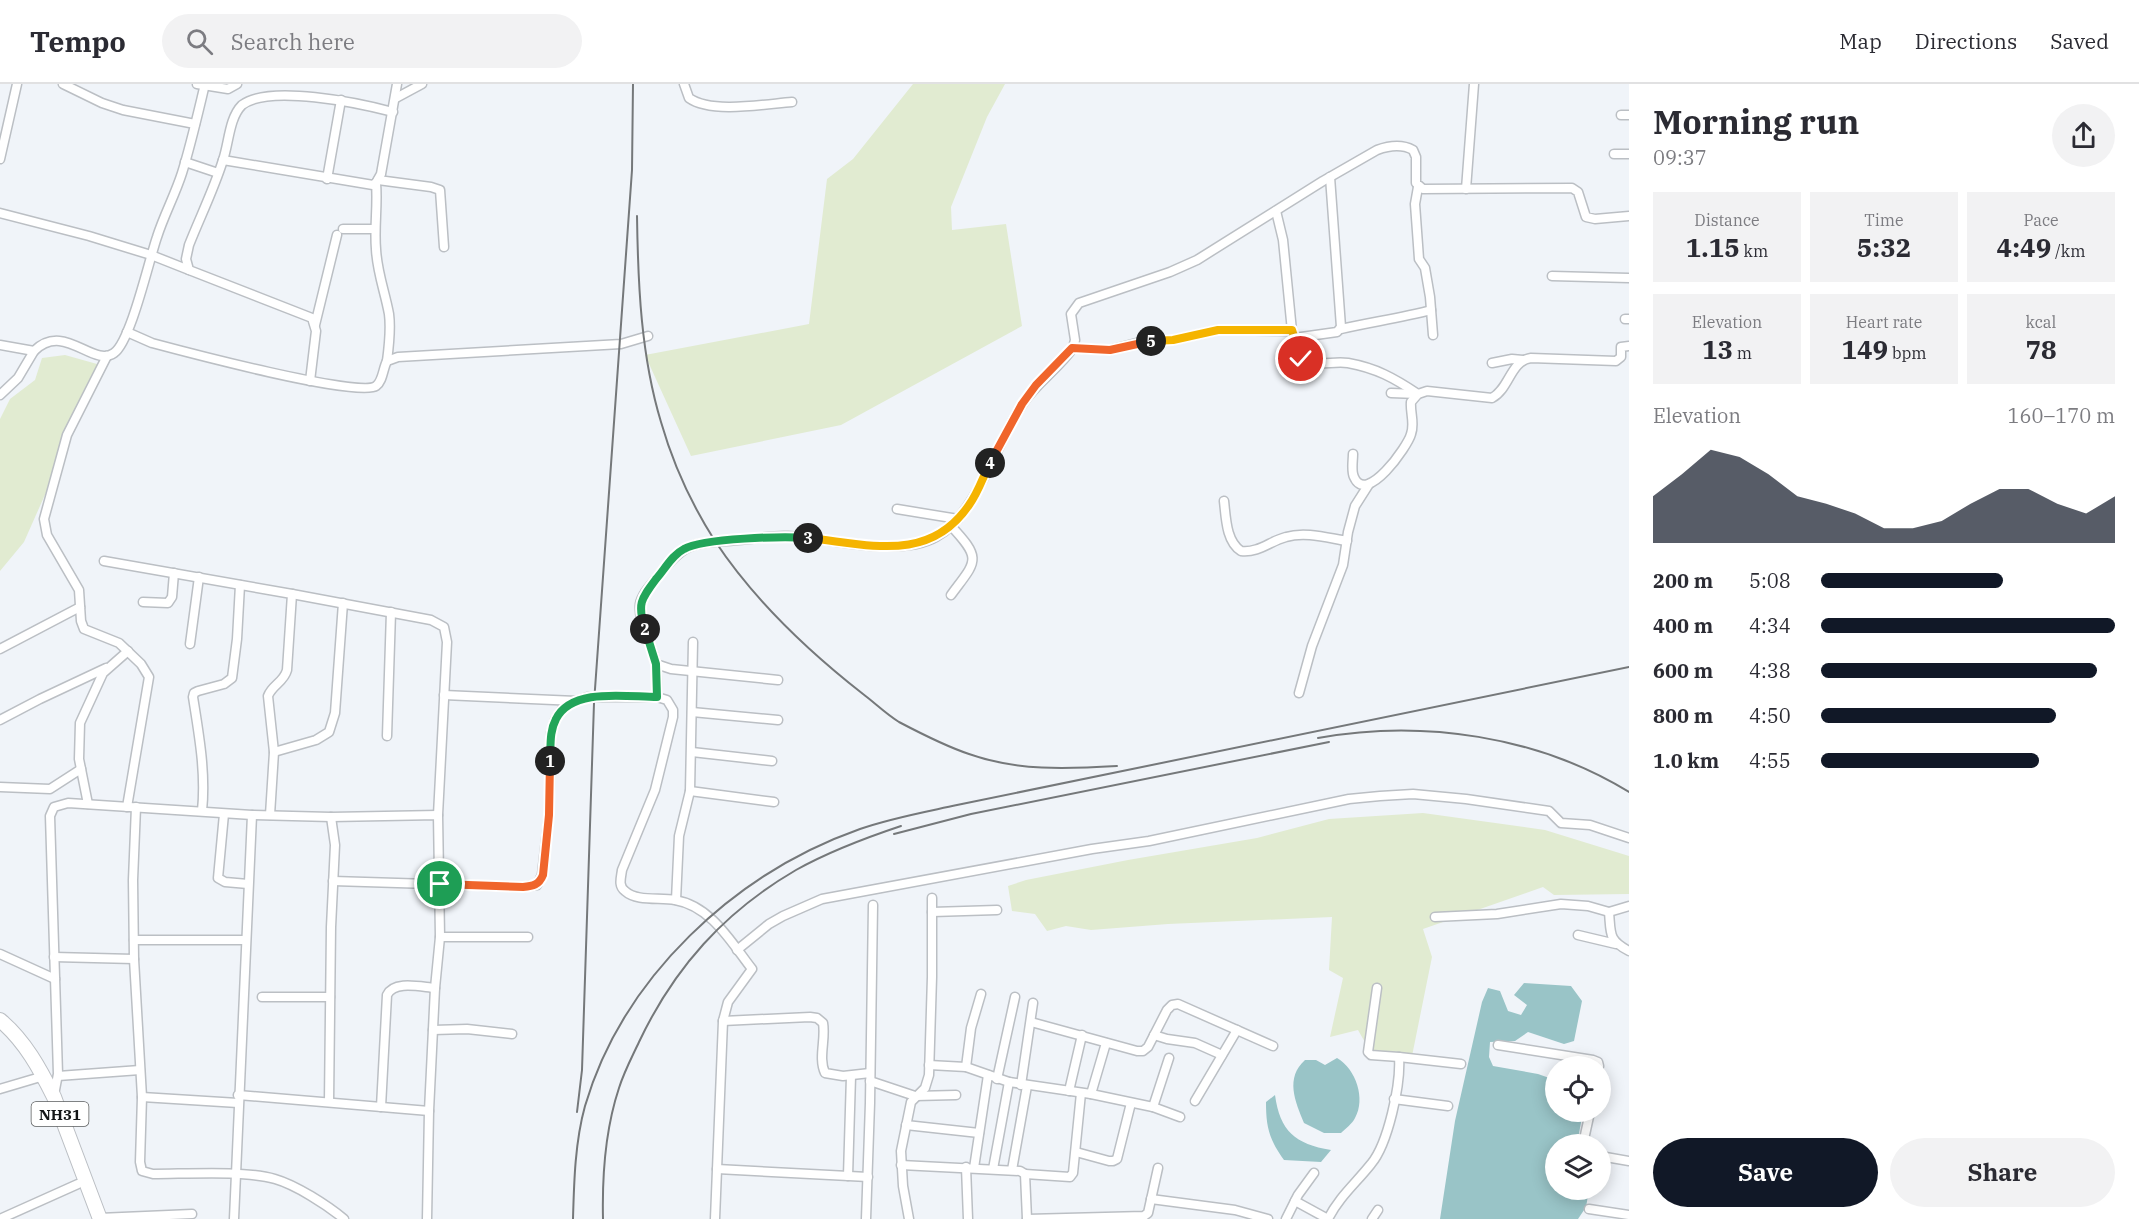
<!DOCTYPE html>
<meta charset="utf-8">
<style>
:root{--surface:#fff;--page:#f2f2f3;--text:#2b2b33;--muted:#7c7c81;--line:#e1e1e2;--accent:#111827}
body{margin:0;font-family:"IBM Plex Serif",serif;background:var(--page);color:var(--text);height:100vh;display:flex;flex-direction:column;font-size:22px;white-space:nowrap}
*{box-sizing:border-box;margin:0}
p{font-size:20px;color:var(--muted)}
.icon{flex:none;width:33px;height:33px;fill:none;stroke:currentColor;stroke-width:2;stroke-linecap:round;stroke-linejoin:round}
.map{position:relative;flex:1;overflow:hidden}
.side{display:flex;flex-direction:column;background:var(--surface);width:510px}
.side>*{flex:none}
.fabs{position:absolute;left:1545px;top:972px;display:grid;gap:12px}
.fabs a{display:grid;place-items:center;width:66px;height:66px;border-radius:50%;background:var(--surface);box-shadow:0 3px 15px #0003;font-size:30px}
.pin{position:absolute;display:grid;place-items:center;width:51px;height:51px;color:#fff;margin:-26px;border:3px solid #fff;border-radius:50%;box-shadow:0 2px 6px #0007}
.km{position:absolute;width:30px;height:30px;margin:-15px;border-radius:50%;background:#222;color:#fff;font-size:16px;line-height:30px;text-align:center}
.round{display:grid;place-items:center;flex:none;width:63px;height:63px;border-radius:32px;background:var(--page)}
.overview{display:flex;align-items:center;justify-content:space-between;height:102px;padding:0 24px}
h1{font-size:33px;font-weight:800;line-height:45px}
.stats{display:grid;grid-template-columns:repeat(3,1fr);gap:9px;height:102px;padding:6px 24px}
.stats div{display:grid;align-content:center;border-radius:0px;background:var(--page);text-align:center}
.stats b{font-size:26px;font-weight:800}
.stats small{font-size:16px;font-weight:400}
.stats p{font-size:16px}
.chart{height:168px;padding:12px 24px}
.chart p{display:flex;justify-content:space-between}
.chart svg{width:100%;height:108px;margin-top:6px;fill:var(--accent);opacity:.7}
.cta{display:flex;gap:12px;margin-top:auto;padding:12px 24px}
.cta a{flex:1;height:69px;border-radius:36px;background:var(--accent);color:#fff;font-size:24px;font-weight:800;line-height:69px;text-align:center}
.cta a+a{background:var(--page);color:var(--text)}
ul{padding:0 24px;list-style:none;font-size:20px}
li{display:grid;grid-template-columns:96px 72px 1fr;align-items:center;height:45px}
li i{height:15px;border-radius:8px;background:var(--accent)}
header{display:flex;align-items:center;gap:36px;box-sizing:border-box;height:84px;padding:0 30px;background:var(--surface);border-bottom:2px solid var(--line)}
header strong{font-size:28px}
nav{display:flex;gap:33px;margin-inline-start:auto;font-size:21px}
.search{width:420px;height:54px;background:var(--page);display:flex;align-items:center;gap:15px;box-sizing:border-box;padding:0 21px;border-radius:33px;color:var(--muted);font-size:22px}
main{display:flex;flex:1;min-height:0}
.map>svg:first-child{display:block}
</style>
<header>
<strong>Tempo</strong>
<div class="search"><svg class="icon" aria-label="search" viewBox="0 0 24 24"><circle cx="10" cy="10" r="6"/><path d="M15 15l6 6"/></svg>Search here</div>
<nav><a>Map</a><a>Directions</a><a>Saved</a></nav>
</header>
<main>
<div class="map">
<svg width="1629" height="1135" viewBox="0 0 1629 1135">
<rect width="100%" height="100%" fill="#f0f4f9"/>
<g fill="#e1ebd1">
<polygon points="913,0 1005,0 987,33 951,123 952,146 1006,140 1022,242 841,341 691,372 645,271 809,240 827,95 853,75"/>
<polygon points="65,271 97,280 99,289 24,458 0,487 0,335 10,315 35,296 42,274"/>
<polygon points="1423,729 1545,746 1629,772 1629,810 1554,811 1543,803 1423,845 1432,873 1412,972 1370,967 1358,946 1330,953 1343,894 1329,886 1332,833 1168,840 1091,846 1066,842 1047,847 1035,830 1012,827 1008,802 1026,796 1128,776 1257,754 1329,735"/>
</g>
<g fill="#99c4c7">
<polygon points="1524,899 1571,902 1582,917 1574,957 1564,960 1528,948 1515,957 1490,958 1489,973 1493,982 1538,990 1555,996 1556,1028 1583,1028 1577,1060 1556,1060 1556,1106 1589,1106 1586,1123 1578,1135 1440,1135 1455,1037 1482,918 1488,904 1500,907 1508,927 1521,931 1527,921 1514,911"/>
<path d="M1337 974C1356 985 1366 1015 1355 1034 1352 1040 1346 1044 1341 1049H1324L1304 1039C1295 1017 1285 994 1305 976H1316L1325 981Z"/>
<path d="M1275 1011C1280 1047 1295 1060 1331 1066L1321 1078 1284 1076C1269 1055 1266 1043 1266 1018Z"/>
</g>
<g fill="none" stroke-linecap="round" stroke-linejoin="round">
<g stroke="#bbbfc4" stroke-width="11">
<g id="minor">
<polyline points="63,0 102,19 123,26 195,40"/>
<polyline points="197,0 228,5 237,0"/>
<path d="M684 0 689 14C711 30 766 20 792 18"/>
<polyline points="396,14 422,0"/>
<polyline points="1621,31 1629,31"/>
<polyline points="1614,70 1629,70"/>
<polyline points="0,75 17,0"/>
<polyline points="223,76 373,101 376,99 381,90 397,0"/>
<polyline points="185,78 218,89"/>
<polyline points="327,95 341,16"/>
<polyline points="378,96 431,103 440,106 444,163"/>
<path d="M376 99C378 121 374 143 376 165 377 188 385 208 389 230 391 245 389 262 387 277"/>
<polyline points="1418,103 1415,120 1418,161 1419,175 1425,184 1430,213 1433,251"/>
<polyline points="1466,105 1474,0"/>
<path d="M1276 127 1283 156 1292 247 1301 275C1313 283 1333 277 1348 279 1376 284 1394 294 1418 310"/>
<polyline points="0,129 89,152 151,171 189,186"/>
<polyline points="343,145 375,145"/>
<polyline points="1552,192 1629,194"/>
<polyline points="1625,235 1629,235"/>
<polyline points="315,241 337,151"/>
<path d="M1341 245C1371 238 1401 234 1431 226"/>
<path d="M127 248 152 259C182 267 359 314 376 302 383 297 383 284 387 277L398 273 621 260 648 252"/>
<polyline points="1294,254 1337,248 1341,243 1330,93"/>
<path d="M0 261 34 267C64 237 93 284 114 269 131 257 149 176 157 153 164 131 175 111 182 89 191 60 198 29 205 0"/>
<polyline points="1073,264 1110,266 1144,257 1173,256 1218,246 1292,247"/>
<polyline points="107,272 67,351 44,435 47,451 79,506 81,537 84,545 119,559 141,580 149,593 127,723"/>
<polyline points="1492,279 1512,275 1523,276"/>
<path d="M310 297 316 247 312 234 189 186 186 175 189 161C200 133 214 105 223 76 229 59 229 34 242 21 269 0 359 19 393 28"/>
<polyline points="1391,309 1417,310"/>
<polyline points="0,311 18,294 34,267"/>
<path d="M1353 370C1353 377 1351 387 1354 393 1366 422 1408 362 1411 350 1415 339 1410 329 1411 318L1418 310 1427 307 1492 314C1510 304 1510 277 1531 274L1616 277 1621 273V263L1629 262"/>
<path d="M1224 417C1226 434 1226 457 1241 467 1259 469 1270 457 1286 453 1305 447 1328 454 1347 457"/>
<polyline points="897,425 958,435"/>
<path d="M104 477 292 510 287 586C284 598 272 601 268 612L274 668 270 731"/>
<polyline points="292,510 431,536 444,543 447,558 438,731"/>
<path d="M951 511C976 477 983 476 951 442"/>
<polyline points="143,518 168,519 172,513 174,489"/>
<polyline points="190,560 199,493"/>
<polyline points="0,565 80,523"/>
<polyline points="656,580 671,585 778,596"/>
<polyline points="1299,609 1312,562 1343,481 1348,448 1355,422 1369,400"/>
<polyline points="444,611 576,617"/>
<path d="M657 613 667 616 673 626V633L655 706 622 786C621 794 618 802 625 807 637 818 660 813 675 816 711 822 731 858 752 885L728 918 723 937 715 1135"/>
<polyline points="692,628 778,636"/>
<polyline points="0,636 40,615 106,584"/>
<polyline points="387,652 391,528"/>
<polyline points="274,668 316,656 329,648 335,629 343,519"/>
<polyline points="692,668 772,677"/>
<polyline points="0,703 50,705 81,685"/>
<polyline points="690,707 774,718"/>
<polyline points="88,720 79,675 80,639 103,589 128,567"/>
<path d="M202 727C206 689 199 651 193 613L194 609 198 607 224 600 232 594 237 555 240 501"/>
<polyline points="224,730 218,794 225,798 248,800"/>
<polyline points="252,731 331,733 438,731 440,853 435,904 429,1027 427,1135"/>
<path d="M333 797 523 803 537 801 542 791 549 731 551 649 555 636 563 624 574 618 588 613H657C657 603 657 592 656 581 653 561 638 541 640 520 642 509 653 499 660 490 687 455 697 460 738 456 755 455 772 451 788 452 831 454 898 474 936 453 977 431 997 356 1024 318 1038 298 1060 283 1073 264L1075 256 1071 230 1079 219 1170 188 1197 176 1323 97 1377 66C1388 62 1402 60 1413 66L1416 73V99L1423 105 1572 104 1578 108 1586 133 1595 135 1629 132"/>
<polyline points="676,816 679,752 690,707 693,558"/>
<path d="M1629 822 1609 828C1611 850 1608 856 1629 867"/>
<polyline points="932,828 997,826"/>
<polyline points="1435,833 1497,830 1561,820 1588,822 1609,828"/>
<polyline points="1578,851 1616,860"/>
<polyline points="440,853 528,853"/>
<polyline points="134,856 245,856"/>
<polyline points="737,866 769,840 783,832 822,815 1092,765 1149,757 1349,715 1380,712 1413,710 1466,715 1549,727 1561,739 1590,741 1629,754"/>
<polyline points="0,870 55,895"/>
<polyline points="54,873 134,875 133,796 136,723"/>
<path d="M134 875 142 1013 140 1078 142 1087 153 1090C187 1090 243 1086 275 1095 296 1101 327 1121 344 1135"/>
<polyline points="262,913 330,913"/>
<path d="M723 937 810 933 817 934 823 939C826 955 818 974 825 989L843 992 870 989"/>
<polyline points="1031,938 1137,967 1143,967 1148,963 1167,926 1172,921 1178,920 1273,962"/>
<polyline points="433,946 467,945 512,950"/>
<polyline points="1154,951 1167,955 1195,959 1222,971"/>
<polyline points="1498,961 1593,976 1598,978 1599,982"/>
<polyline points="1399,973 1461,980"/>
<polyline points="929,981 966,983 1009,998 1091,1010 1153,1023 1180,1033"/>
<polyline points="966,983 971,944 981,910"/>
<polyline points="58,992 140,986"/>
<polyline points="997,995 1015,913"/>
<polyline points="870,997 915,1012 956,1011"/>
<polyline points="1021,1001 1033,919"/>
<polyline points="0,1005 37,994"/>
<polyline points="1069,1007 1082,951"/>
<polyline points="1091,1010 1106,959"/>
<polyline points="54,1011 58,990 50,732 54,723 68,719 252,731 234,1135"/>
<polyline points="238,1011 429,1027"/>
<polyline points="142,1013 238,1019"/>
<polyline points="1394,1015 1448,1022"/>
<polyline points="1195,1017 1237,946"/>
<polyline points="329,1018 331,843 335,761 331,733"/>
<path d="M381 1023 387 911C394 896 421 903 435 904"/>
<polyline points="1153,1023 1169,974"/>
<polyline points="906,1041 979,1049"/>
<polyline points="1583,1060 1590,1028"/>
<polyline points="1076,1068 1109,1077 1113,1077 1117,1075 1131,1019"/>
<polyline points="1600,1072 1629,1077"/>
<polyline points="901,1081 1020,1087 1025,1090 1027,1135"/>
<polyline points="966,1083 968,1135"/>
<polyline points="974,1084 988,991"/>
<polyline points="717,1085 868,1093"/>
<polyline points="993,1085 1009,998"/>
<polyline points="1012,1086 1027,1002"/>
<polyline points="1025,1090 1070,1093 1073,1089 1081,1009"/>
<polyline points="848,1092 851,992"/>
<polyline points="1151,1115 1235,1126 1268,1135"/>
<polyline points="1295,1117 1328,1135"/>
<polyline points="1589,1125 1629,1131"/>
<polyline points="99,1134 192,1130"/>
<polyline points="0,1135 78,1100"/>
<polyline points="866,1135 870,1019 873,821"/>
<polyline points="909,1135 903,1102 901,1067 911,1018 925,1004 929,991 932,893 932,814"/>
<polyline points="1027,1135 1144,1132 1148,1129 1158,1084"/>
<polyline points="1286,1135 1298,1111 1314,1089"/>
<path d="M1328 1135C1339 1113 1356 1099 1371 1080 1388 1060 1401 1000 1399 973L1371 971 1368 968 1377 904"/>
<polyline points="1372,1135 1378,1126"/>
</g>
</g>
<g stroke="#bbbfc4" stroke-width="16">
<path id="trunk" d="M0 936C25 957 40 985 54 1013L100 1135"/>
</g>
<use href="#minor" stroke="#fff" stroke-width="8"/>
<use href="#trunk" stroke="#fff" stroke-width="14"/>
<g stroke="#75787a" stroke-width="2">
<path d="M637 132C638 201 641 272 661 338 673 380 692 421 715 457 754 516 808 567 863 610 875 619 886 630 899 638 918 648 948 663 969 670 1016 687 1067 685 1117 682"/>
<path d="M1318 654C1422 635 1538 652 1629 708"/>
<polyline points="894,750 971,730 1329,658"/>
<polyline points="577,1028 582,986 594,619 632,86 633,0"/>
<path d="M573 1135C574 1098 575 1058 585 1022 623 893 735 789 860 745 891 734 925 728 957 721L1629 583"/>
<path d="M603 1135C602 1091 605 1046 619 1004 624 988 632 973 639 958 674 884 724 828 796 786 830 767 865 754 901 742"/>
</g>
</g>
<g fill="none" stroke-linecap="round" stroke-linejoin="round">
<g stroke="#fff" stroke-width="12">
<path id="split-1" d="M440 800 523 803C533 802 539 801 543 791L549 731 550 677"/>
</g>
<g stroke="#fff" stroke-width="12">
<path id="split-2" d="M550 677C551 663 549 648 556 635 572 603 627 613 657 613L656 580 645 545"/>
</g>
<g stroke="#fff" stroke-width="12">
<path id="split-3" d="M645 545C637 520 641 515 656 495 665 485 672 471 684 465 703 454 785 452 808 454"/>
</g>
<g stroke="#fff" stroke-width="12">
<path id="split-4" d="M808 454C868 460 929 480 969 421 978 409 983 393 990 379"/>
</g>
<g stroke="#fff" stroke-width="12">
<polyline id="split-5" points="990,379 1022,320 1036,301 1072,264 1110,266 1151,257"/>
</g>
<g stroke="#fff" stroke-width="12">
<polyline id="split-6" points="1151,257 1173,256 1218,246 1292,246 1301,275"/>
</g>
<use href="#split-1" stroke="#f0652b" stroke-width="8"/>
<use href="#split-2" stroke="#22a559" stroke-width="8"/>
<use href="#split-3" stroke="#22a559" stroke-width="8"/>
<use href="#split-4" stroke="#f5b400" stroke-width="8"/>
<use href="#split-5" stroke="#f0652b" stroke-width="8"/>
<use href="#split-6" stroke="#f5b400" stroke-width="8"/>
</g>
<g text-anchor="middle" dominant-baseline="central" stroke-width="5" stroke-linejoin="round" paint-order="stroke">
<rect fill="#fff" stroke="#5a5c5d" stroke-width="1.5" x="31.5" y="1018" width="57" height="24" rx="4.5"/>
<g font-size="15" font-weight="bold" fill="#141617">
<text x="60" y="1030">NH31</text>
</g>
</g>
</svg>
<div class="fabs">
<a><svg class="icon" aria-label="locate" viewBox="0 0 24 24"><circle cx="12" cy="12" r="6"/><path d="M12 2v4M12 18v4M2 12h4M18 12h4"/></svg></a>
<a><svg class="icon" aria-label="layers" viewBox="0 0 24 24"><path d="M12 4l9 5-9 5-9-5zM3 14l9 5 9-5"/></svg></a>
</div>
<div class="pin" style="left:440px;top:800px;background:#1e9e55"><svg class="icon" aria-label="arrive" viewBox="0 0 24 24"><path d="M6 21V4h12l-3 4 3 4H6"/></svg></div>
<div class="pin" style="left:1301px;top:275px;background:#d93025"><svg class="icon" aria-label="check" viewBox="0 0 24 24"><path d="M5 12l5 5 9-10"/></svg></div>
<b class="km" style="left:550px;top:677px">1</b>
<b class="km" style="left:645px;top:545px">2</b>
<b class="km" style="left:808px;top:454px">3</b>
<b class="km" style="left:990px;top:379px">4</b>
<b class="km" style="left:1151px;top:257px">5</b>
</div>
<section class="side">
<div class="overview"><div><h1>Morning run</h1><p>09:37</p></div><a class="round"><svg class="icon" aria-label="share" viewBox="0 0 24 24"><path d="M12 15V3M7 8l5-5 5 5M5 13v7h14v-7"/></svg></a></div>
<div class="stats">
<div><p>Distance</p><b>1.15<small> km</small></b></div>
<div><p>Time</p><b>5:32</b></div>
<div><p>Pace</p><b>4:49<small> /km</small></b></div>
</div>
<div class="stats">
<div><p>Elevation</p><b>13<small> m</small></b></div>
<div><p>Heart rate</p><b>149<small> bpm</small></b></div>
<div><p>kcal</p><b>78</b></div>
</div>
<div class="chart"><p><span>Elevation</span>160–170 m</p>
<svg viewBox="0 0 160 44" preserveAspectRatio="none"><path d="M0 44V25L10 16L20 6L30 9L40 16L50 25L60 28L70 32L80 38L90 38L100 35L110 28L120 22L130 22L140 28L150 32L160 25V44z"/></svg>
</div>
<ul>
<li><b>200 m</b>5:08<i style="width:62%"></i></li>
<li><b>400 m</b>4:34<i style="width:100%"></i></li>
<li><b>600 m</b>4:38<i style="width:94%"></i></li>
<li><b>800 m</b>4:50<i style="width:80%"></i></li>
<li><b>1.0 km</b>4:55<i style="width:74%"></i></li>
</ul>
<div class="cta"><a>Save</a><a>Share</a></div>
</section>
</main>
